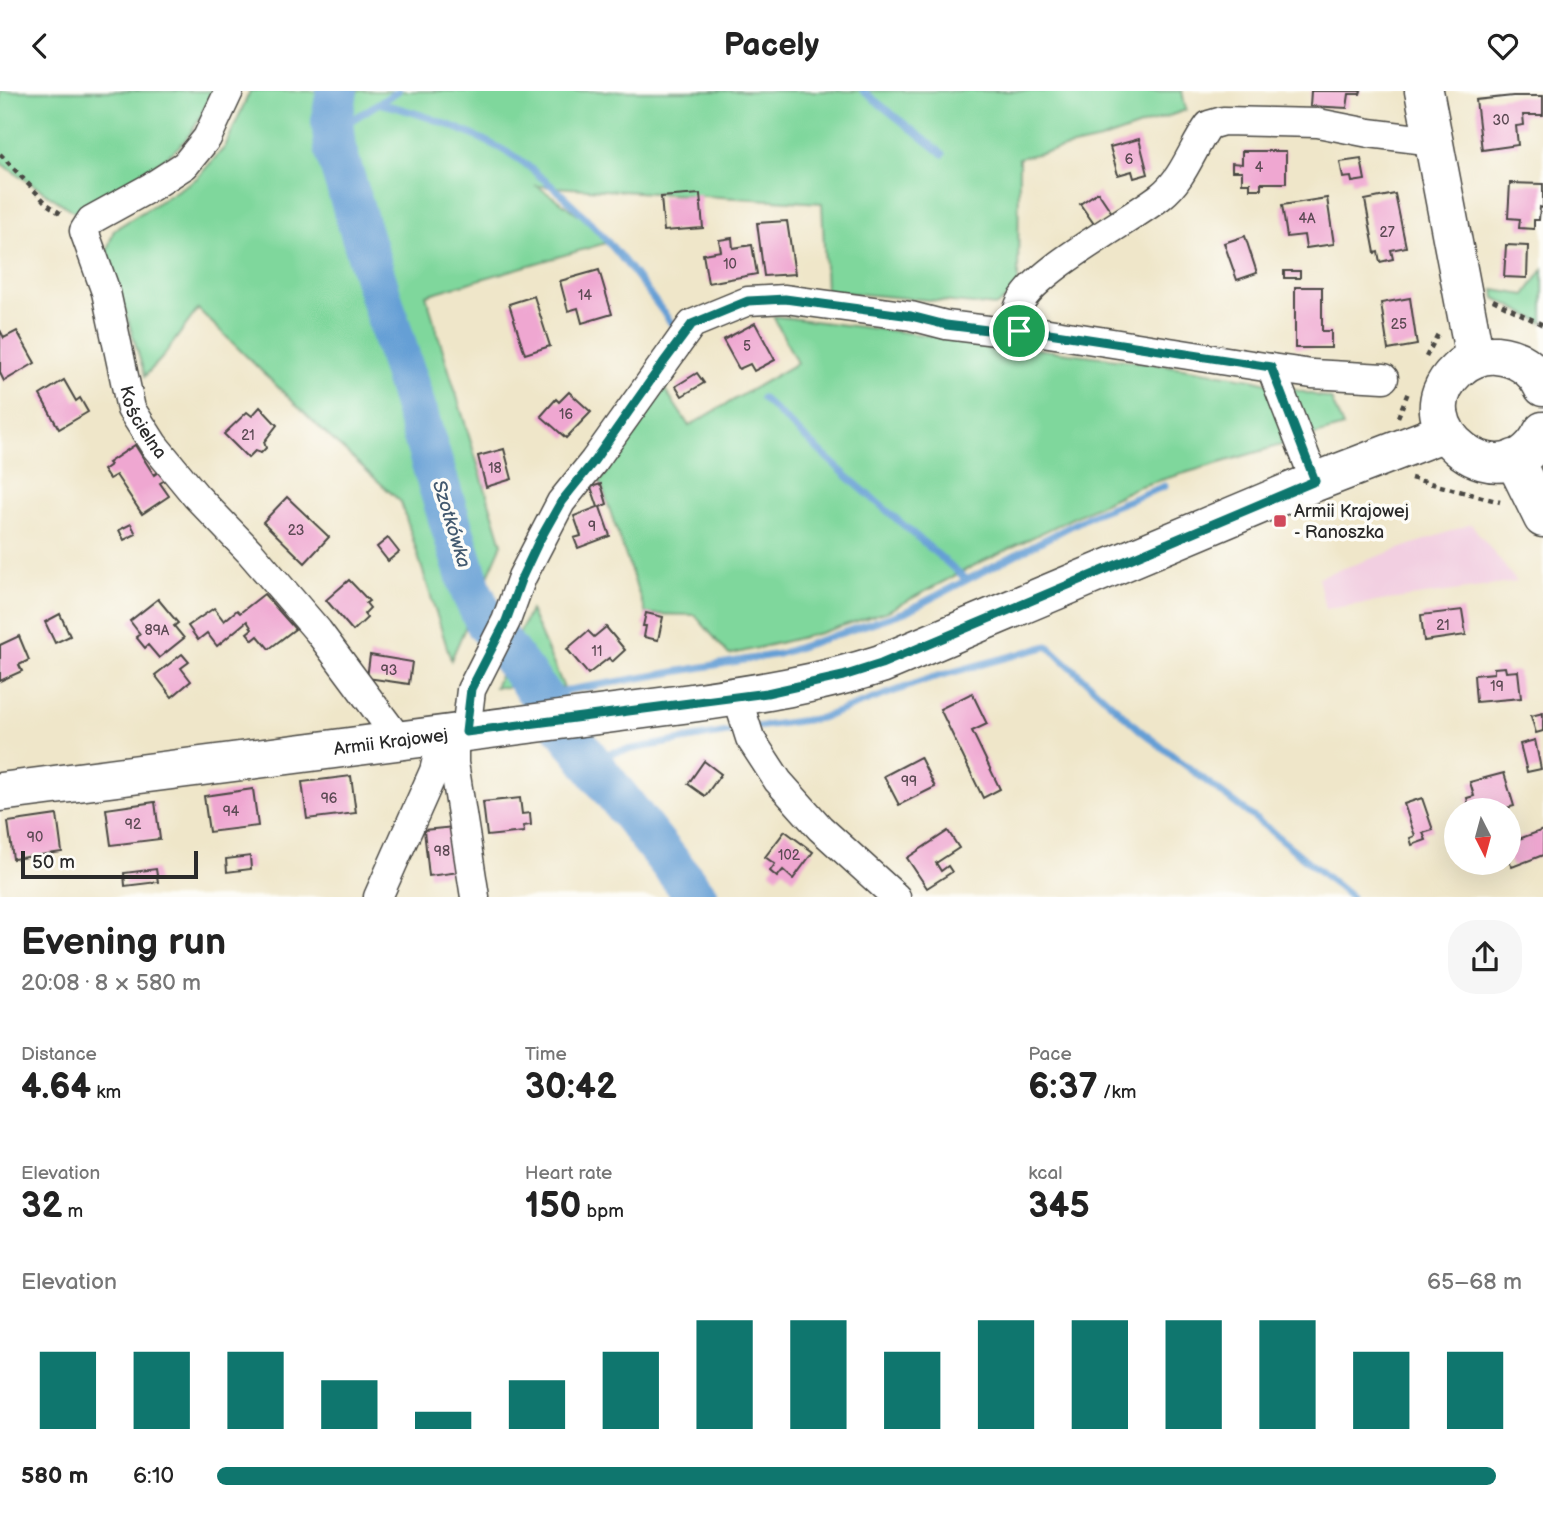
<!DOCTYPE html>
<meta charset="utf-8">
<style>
:root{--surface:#fff;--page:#f6f6f6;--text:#222;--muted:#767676;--accent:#0f766e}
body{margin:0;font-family:"Balsamiq Sans",sans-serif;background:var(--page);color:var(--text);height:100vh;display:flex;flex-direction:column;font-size:26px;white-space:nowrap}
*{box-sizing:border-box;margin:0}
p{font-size:23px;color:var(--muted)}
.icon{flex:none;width:38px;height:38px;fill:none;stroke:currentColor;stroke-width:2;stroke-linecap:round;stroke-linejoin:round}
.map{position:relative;height:806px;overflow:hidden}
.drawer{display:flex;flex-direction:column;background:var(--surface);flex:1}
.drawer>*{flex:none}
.needle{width:46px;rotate:174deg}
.buttons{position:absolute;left:1444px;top:707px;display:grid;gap:14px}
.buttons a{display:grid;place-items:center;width:77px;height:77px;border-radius:50%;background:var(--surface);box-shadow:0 7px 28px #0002;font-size:35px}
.scale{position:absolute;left:21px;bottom:18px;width:177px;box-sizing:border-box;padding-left:7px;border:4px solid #2b2b2b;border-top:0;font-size:19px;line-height:24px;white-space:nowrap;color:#2b2b2b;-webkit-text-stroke:5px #fdfcf7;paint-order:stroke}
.pin{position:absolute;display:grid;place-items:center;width:60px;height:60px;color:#fff;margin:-30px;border:4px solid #fff;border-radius:50%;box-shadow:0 2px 7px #0007}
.round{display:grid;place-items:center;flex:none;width:74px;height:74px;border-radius:28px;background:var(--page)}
.headline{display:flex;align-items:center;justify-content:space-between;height:119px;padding:0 21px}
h1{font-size:38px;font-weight:700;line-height:52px}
.figures{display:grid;grid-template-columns:repeat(3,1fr);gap:10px;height:119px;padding:7px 21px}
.figures div{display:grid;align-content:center}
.figures b{font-size:35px;font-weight:700}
.figures small{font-size:19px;font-weight:400}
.figures p{font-size:19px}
.chart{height:196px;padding:14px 21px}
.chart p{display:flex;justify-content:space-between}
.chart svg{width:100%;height:126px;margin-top:7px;stroke:var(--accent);stroke-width:6}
ul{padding:0 21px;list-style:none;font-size:23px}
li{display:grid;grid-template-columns:112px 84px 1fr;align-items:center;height:52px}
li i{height:18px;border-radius:9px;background:var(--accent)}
header{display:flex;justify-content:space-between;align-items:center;height:91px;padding:0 21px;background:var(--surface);font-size:32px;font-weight:700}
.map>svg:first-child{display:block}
</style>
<header><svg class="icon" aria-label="back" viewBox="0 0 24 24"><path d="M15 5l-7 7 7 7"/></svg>Pacely<svg class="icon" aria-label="heart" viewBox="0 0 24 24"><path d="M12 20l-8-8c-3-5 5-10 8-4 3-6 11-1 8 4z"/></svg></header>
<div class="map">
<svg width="1543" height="806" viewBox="0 0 1543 806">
<rect width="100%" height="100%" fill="#fdfcf7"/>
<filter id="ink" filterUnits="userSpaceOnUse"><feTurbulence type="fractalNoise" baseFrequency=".0143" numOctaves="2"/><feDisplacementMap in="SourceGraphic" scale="14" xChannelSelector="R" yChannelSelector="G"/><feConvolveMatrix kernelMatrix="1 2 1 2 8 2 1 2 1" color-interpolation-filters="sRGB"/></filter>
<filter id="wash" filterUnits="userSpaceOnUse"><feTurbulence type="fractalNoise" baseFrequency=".00686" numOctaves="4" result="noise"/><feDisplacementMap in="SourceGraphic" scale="28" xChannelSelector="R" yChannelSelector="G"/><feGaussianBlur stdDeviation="1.57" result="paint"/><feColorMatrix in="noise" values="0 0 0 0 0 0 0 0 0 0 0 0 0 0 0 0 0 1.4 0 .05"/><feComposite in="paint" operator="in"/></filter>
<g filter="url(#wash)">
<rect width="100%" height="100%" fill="#efe6c9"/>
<polygon fill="#f2cfe1" points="1471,433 1517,491 1325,518 1318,486"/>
<g fill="#7fd79c" stroke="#558164" stroke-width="2">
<path d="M0 0H212C203 22 193 44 174 60 145 85 107 97 79 124L0 72Z"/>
<polygon points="250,0 1182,0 1186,19 1100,49 1019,67 1018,197 997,215 826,200 822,112 537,95 584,127 606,152 426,204 502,453 451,569 401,411 323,340 198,218 161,268 145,285 107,159 114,139 197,87 225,56"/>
<polygon points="1543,178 1543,232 1495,207 1494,199 1525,204"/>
<polygon points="773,225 1164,274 1252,288 1331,308 1343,336 1137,396 975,474 888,520 820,542 729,564 695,524 646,523 600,391 642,332 660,291 689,335 797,272"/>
<polygon points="530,519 564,597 495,596"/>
</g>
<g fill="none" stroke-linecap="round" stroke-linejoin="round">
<g stroke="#659fd5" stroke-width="7">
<polyline points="863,0 943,63"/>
<path d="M378 12C422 22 478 43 517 67 527 73 536 83 546 90 598 132 636 184 675 237"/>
<polyline points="333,41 398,0"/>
<polyline points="762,307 849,387 966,488"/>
<polyline points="540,604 779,563 905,521 1094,423 1165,395"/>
<polyline points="756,636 821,627 931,587 1048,555 1141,640 1266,736 1351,806"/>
<polyline points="587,666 727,641"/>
</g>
<polyline stroke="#659fd5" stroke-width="42" points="337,0 332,29 335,57 472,502 487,533 595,677 697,806"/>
</g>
<g id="blocks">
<g fill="#efa7d1">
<polygon points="1311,0 1361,0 1360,3 1349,3 1347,17 1310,15"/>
<polygon points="1513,5 1543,5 1543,24 1523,24 1524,34 1516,35 1518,54 1482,59 1476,9"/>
<polygon points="1139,48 1148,83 1134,87 1132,80 1118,84 1110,56"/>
<polygon points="1242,60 1286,60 1286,92 1261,92 1261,98 1250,98 1250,92 1242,92 1242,80 1232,80 1232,72 1242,73"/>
<polygon points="1361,68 1365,89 1352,91 1351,86 1343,87 1340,71"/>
<polygon points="1510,92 1543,93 1543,117 1540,116 1539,129 1534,129 1534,138 1519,137 1520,128 1508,127"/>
<polygon points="1098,101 1112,122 1094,133 1080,113"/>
<polygon points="700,103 703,137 664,140 661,106"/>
<polygon points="1395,103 1406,156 1391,159 1393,168 1380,171 1378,161 1375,162 1365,109"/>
<polygon points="1327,107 1334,153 1306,157 1304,144 1287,146 1282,114"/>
<polygon points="787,130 795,183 764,185 757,132"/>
<polygon points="1245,145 1257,182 1237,189 1224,152"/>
<polygon points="732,147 733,157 752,154 757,183 708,192 703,163 721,160 719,149"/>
<polygon points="1506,154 1528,155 1527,187 1504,186"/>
<polygon points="599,179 612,223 582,232 578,217 568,220 560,190"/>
<rect x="1284" y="180" width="16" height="7"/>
<polygon points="1295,196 1322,196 1322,240 1331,240 1331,257 1295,257"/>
<polygon points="534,205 550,255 525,263 509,213"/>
<polygon points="1410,207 1417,254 1388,259 1381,212"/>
<polygon points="755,232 775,269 754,280 750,273 739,278 723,249"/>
<polygon points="0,239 4,247 17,240 35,272 4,290 0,282"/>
<polygon points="697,282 704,292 682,305 676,295"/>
<polygon points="64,289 76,310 80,307 88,321 59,338 40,304"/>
<polygon points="569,301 591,321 566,347 541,325 556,308 559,311"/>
<polygon points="260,316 277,334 264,351 266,357 261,362 255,360 248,367 224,343 247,321 252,325"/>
<polygon points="135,354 154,384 161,379 167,388 160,392 169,405 142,423 116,384 109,388 103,379 110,374 108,372"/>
<polygon points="504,358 512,388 486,396 478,365"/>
<polygon points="601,393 607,413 600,416 610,445 578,457 574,447 581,445 574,425 598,416 591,396"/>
<polygon points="287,406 329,446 305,472 263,431"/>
<polygon points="131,433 136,443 124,449 119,439"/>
<polygon points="388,447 399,461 388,470 377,456"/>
<polygon points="349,489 369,510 366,512 370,517 364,523 367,527 353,540 326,509"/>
<polygon points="264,503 295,538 269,558 258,545 253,549 247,542 252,538 247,530 217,555 207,542 198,549 188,535 214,517 224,530 237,519 240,522"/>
<polygon points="158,508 178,532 174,535 184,547 159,567 148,554 145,557 136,546 140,543 130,530"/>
<polygon points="1462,519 1466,544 1424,550 1421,524"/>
<polygon points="646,522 663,526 658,549 644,546 646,535 643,535"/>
<polygon points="60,523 70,545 55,552 45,531"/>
<polygon points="606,536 625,559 612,571 609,567 588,583 567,558 588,540 594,546"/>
<polygon points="19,545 29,569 19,574 22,580 0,590 0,554"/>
<polygon points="182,563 189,571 181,577 191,590 172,606 155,584"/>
<polygon points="370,564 412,571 409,593 367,587"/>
<polygon points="1505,576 1506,581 1518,580 1521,607 1476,611 1474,584 1494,582 1494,577"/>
<polygon points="972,602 987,633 972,640 1000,698 983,707 940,618"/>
<polygon points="1543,622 1543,640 1536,642 1531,625"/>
<polygon points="1535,649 1541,678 1527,681 1520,653"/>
<polygon points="920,666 935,696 899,714 884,685"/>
<polygon points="704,670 721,683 705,705 688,693"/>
<polygon points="1504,682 1514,715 1499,719 1478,719 1478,717 1470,719 1467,707 1474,705 1470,691"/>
<polygon points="351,685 356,722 307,728 302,691"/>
<polygon points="253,698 258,735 209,741 204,705"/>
<polygon points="520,707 522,723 530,722 531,734 523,735 524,741 487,745 483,711"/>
<polygon points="1422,707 1433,739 1423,742 1426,749 1412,754 1410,747 1415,745 1404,713"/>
<polygon points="155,711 160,748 111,754 106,718"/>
<polygon points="57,724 62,761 13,768 8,731"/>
<polygon points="454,736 460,781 429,785 424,739"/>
<polygon points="1543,739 1543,764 1512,776 1508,767 1508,752"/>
<polygon points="785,740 813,761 793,788 783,779 777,786 770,780 775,773 765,766"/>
<polygon points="948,740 959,757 936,772 941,780 948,775 952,781 927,797 907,767"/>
<polygon points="250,765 251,778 227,781 226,768"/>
<polygon points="156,778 158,791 125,795 124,782"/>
</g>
</g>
</g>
<g filter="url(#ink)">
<use href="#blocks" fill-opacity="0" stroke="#484743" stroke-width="2"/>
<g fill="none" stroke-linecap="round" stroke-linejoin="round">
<g stroke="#484743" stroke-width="31">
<g id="street">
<path id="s1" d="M229 0 207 47 185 74 151 96 91 129 84 140 106 201 131 318 154 354 196 405 250 461 318 540 399 649"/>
<path d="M1019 240C1019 233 1017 225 1018 219 1023 185 1132 129 1161 105 1184 87 1192 57 1209 34L1223 30 1318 32 1369 42 1434 50"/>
<polyline points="1271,277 1312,283 1384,287"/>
<polyline points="737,606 750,647 778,690 820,737 896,806"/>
<polyline points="466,641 471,599 506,530 522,486 561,411 594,370 692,233 748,210 785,208 911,225 946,234 996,240 1036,240 1271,277 1315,390"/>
<polyline points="454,642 454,672 475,806"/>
<polyline points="378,806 434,680 443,644"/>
</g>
</g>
<g stroke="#484743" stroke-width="41">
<g id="secondary">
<polyline points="1424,0 1475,267"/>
<path d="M1543 296C1534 277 1518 266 1496 264 1482 263 1467 269 1457 279 1396 335 1505 418 1543 340"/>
<polyline points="1514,368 1543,427"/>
<path id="s2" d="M0 701 691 612C756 603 819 593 881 573L1297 398 1445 341"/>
</g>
</g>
<g stroke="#484743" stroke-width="4.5" stroke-dasharray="5 5" stroke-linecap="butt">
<polyline points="0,63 47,113 64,125"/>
<polyline points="1493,209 1543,234"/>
<polyline points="1426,266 1438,243"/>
<polyline points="1398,326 1409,299"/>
<polyline points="1411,387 1500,411"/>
</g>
<use href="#street" stroke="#fff" stroke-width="28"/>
<use href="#secondary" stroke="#fff" stroke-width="38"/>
</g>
</g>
<g fill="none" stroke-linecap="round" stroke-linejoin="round" filter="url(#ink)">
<g stroke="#fff" stroke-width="14">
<polygon id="route" points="785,208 911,225 946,234 996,240 1036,240 1271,276 1315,390 881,573 843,585 767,602 466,641 471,598 506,530 522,486 538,452 561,411 594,370 663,272 692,233 748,210"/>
</g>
<use href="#route" stroke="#0f766e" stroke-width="9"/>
</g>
<rect fill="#d1495b" stroke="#fdfcf7" stroke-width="2.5" x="1273" y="423" width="14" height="14" rx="3.5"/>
<g text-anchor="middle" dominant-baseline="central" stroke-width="7" stroke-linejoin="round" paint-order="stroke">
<g font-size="14" fill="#5c4a54">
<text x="1501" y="29">30</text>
<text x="1129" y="68">6</text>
<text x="1259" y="76">4</text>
<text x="1307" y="127">4A</text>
<text x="1387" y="141">27</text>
<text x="730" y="173">10</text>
<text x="585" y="204">14</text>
<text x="1399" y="233">25</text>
<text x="747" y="255">5</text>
<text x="566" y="323">16</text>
<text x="248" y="344">21</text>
<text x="495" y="377">18</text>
<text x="592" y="435">9</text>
<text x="296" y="439">23</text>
<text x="1443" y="534">21</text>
<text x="157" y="539">89A</text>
<text x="597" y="560">11</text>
<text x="389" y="579">93</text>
<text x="1497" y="595">19</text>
<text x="909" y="690">99</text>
<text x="329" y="707">96</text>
<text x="231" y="720">94</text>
<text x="133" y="733">92</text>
<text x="35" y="746">90</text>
<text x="442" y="760">98</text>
<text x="789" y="764">102</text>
</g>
<g font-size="18" fill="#2b2b2b" stroke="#fdfcf7">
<text stroke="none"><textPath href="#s1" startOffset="410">Kościelna</textPath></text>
<text stroke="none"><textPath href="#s2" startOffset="394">Armii Krajowej</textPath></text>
</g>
<g font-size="18" fill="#2b2b2b" stroke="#fdfcf7" text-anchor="start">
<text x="1294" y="420">Armii Krajowej<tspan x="1294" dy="21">- Ranoszka</tspan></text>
</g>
<g font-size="19" font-style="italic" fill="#42596f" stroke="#fdfcf7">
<text transform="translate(451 433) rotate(73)">Szotkówka</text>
</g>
</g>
</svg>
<div class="buttons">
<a><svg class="needle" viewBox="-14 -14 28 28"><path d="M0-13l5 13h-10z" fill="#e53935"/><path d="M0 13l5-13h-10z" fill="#767676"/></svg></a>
</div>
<div class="scale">50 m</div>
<div class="pin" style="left:1019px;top:240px;background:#1e9e55"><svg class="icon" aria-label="arrive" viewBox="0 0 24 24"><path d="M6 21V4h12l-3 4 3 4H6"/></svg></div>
</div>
<section class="drawer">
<div class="headline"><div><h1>Evening run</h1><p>20:08 · 8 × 580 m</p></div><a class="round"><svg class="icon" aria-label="share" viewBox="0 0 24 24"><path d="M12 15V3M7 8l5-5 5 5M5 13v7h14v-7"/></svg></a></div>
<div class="figures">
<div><p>Distance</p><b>4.64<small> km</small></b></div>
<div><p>Time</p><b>30:42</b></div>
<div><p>Pace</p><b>6:37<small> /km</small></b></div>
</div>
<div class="figures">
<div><p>Elevation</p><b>32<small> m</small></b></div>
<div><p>Heart rate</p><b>150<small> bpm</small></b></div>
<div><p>kcal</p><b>345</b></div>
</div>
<div class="chart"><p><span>Elevation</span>65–68 m</p>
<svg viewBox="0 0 160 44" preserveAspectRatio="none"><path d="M5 44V17M15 44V17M25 44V17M35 44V27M45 44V38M55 44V27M65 44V17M75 44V6M85 44V6M95 44V17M105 44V6M115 44V6M125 44V6M135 44V6M145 44V17M155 44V17"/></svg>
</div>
<ul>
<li><b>580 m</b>6:10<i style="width:98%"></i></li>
</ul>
</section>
